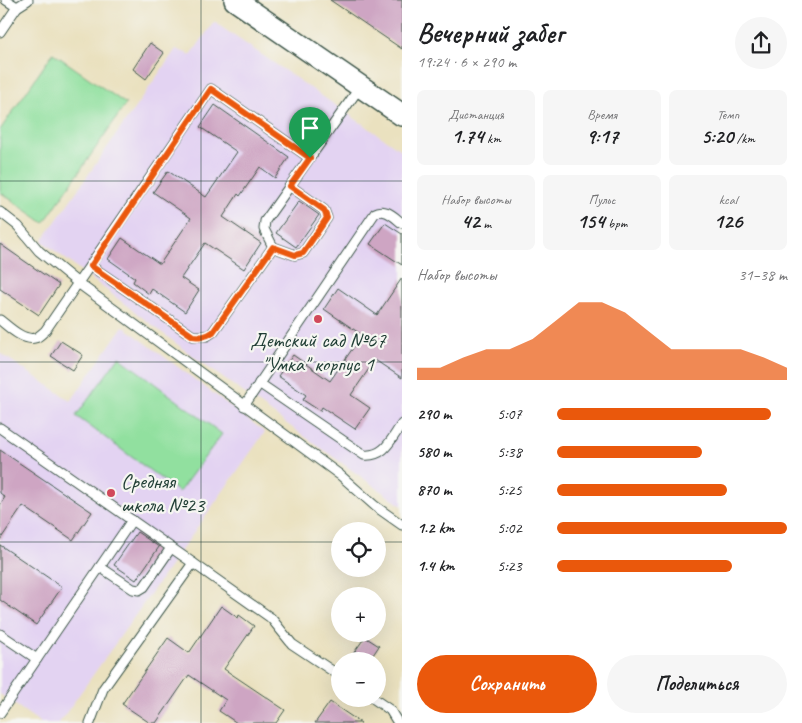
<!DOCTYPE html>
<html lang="ru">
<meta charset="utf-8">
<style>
:root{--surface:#fff;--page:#f6f6f6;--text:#202124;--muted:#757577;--accent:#ea580c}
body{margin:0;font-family:Caveat,sans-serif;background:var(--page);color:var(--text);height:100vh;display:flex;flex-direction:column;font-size:19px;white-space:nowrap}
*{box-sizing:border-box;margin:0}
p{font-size:16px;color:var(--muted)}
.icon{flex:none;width:28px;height:28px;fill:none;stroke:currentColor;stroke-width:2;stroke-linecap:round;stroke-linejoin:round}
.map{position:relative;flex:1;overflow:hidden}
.sheet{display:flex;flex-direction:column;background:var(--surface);width:400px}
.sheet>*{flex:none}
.fabs{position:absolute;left:331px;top:522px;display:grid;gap:10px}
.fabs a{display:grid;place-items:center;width:55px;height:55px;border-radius:50%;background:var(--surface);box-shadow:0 5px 20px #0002;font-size:25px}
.pin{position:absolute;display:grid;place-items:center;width:42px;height:42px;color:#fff;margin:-51px -21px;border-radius:50% 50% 50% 0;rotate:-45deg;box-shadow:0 0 5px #0007}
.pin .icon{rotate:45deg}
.round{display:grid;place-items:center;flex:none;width:52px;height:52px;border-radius:26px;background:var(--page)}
.head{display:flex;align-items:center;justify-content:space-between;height:85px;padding:0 15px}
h1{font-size:28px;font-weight:700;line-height:38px}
.figures{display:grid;grid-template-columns:repeat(3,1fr);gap:8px;height:85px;padding:5px 15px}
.figures div{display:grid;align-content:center;border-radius:8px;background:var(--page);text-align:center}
.figures b{font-size:21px;font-weight:700}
.figures small{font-size:14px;font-weight:400}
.figures p{font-size:14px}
.chart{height:140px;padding:10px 15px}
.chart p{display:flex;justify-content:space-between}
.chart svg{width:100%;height:90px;margin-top:5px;fill:var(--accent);opacity:.7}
.button{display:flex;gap:10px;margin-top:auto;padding:10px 15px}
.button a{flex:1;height:58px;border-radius:30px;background:var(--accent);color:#fff;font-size:20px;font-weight:700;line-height:58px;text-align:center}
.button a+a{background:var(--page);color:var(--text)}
ul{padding:0 15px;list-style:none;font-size:16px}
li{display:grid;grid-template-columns:80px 60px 1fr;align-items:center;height:38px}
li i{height:12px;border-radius:6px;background:var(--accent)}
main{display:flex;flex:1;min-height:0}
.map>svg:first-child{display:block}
</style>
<main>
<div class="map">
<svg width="402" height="723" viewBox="0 0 402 723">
<rect width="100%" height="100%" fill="#f6f6f2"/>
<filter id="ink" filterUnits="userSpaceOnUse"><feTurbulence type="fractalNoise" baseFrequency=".02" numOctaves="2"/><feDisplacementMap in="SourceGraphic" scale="10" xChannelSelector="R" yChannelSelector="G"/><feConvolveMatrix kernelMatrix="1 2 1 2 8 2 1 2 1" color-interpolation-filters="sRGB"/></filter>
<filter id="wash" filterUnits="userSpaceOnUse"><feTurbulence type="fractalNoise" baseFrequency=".0096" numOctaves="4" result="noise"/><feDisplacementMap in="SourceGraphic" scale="20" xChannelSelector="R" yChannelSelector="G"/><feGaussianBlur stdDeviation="1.12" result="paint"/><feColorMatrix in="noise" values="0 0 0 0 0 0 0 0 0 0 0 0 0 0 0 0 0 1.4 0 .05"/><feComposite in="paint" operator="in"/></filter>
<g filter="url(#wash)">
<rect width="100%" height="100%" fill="#eae1bf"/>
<g fill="#e3d3f2">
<polygon points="214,22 402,151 402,506 202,363 42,241 176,49 191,55"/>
<polygon points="123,326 265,432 59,723 41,723 0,694 0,353 71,401"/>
</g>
<g fill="#91e09f" stroke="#588e6a">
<polygon points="53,53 126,104 44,223 0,192 0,130"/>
<polygon points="119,357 222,434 179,492 76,416"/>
</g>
<g id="blocks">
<g fill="#cea5c3">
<polygon points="330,0 402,0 402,49"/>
<polygon points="150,43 164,53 146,79 133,69"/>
<polygon points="215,105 289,157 275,178 260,167 240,196 238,194 223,217 261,243 244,269 205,243 181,278 199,290 185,312 152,289 149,294 133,282 135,278 108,259 122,238 160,264 191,218 153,192 168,171 206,197 237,152 200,127"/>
<polygon points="299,201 319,215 296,247 276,233"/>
<polygon points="385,223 402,234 402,265 370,244"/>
<polygon points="0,244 59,285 39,315 0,289"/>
<polygon points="402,278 402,378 375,360 351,395 370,408 355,429 322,407 320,411 303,400 306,395 278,376 293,355 330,381 362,335 324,309 338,288 377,315"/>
<polygon points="61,341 83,355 73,370 51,356"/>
<polygon points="0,450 92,512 73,540 23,506 0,540 0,505 5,497 0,493"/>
<polygon points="137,532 159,547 136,580 114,565"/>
<polygon points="0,545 62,587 36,625 0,600"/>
<polygon points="221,606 238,618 239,615 254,626 224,669 285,710 276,723 237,723 219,711 226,700 189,675 156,723 150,723 122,704 168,638 189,653"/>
<polygon points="365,637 379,646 369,661 348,661"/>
<polygon points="330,702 361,723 315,723"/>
</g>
</g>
</g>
<g filter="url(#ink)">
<use href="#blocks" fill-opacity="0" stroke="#3d5649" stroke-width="1"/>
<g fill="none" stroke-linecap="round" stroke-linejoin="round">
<g stroke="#3d5649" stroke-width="11">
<g id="service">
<polyline points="6,0 17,7 28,0"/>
<polyline points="0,32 17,7"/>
<polyline points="0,212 18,226 39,251 78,283 340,475 375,506 402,525"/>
<polyline points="273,247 295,255 303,253 327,218 324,210 290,186"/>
<polyline points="91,266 193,336 207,336 213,332 273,247 264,229 265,221 360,87"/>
<path d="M0 320C9 327 23 341 35 338 39 337 42 333 45 331L211 89 310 158"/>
<path d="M259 383 364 455C385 457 391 439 402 424"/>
<path d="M244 406 375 213C385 207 394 217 402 223"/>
<polyline points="0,428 193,563"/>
<polyline points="100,567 133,589 139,590 144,587 171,548"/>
<polyline points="0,634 37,659"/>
<polyline points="374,699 390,710 398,723"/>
<polyline points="0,713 132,520"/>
<polyline points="90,723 103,689 193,563 271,618 292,644 340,676"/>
</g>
</g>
<g stroke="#3d5649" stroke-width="24">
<polyline id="tertiary" points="235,0 402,115"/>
</g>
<use href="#service" stroke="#fff" stroke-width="9"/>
<use href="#tertiary" stroke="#fff" stroke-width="21"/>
</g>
</g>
<g fill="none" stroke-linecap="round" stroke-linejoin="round" filter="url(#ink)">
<g stroke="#fff" stroke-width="10">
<path id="route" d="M211 89 310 158 290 186 324 210 327 218 303 253 295 255 273 247 213 332C206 337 201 337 193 336L91 266Z"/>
</g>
<use href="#route" stroke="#ea580c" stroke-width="6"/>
</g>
<path fill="none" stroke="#1f3d34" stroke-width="1" stroke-opacity="0.55" d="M201 0V723M0 181H402M0 362H402M0 542H340M378 542H402"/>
<g fill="#d1495b" stroke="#f6f6f2" stroke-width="2">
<circle cx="318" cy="319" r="5"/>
<circle cx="111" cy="493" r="5"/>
</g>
<g text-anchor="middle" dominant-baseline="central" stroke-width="4.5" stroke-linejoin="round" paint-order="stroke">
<g font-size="21" fill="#1f3d34" stroke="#f6f6f2">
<text x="318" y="340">Детский сад №67<tspan x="318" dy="24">"Умка" корпус 1</tspan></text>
<text x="121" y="481" text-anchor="start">Средняя<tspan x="121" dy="24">школа №23</tspan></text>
</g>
</g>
</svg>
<div class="fabs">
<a><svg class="icon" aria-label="locate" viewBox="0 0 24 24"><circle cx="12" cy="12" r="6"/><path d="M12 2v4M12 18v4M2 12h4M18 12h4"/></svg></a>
<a>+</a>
<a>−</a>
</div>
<div class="pin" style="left:310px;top:158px;background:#1e9e55"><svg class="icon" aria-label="arrive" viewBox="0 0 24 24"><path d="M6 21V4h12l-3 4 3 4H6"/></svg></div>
</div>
<section class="sheet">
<div class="head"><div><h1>Вечерний забег</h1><p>19:24 · 6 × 290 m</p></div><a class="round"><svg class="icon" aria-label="share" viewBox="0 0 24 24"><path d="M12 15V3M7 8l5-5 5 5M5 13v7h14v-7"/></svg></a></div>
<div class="figures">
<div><p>Дистанция</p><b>1.74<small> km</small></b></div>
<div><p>Время</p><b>9:17</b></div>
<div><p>Темп</p><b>5:20<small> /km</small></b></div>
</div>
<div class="figures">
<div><p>Набор высоты</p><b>42<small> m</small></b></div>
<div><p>Пульс</p><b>154<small> bpm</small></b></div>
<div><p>kcal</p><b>126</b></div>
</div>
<div class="chart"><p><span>Набор высоты</span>31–38 m</p>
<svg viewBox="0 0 160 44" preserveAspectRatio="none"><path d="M0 44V38L10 38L20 33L30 29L40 29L50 24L60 15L70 6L80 6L90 11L100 20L110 29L120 29L130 29L140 29L150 33L160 38V44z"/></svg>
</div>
<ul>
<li><b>290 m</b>5:07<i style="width:93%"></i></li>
<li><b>580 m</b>5:38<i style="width:63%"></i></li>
<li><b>870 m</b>5:25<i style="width:74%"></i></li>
<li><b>1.2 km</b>5:02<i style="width:100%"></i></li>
<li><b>1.4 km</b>5:23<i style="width:76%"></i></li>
</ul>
<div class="button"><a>Сохранить</a><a>Поделиться</a></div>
</section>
</main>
